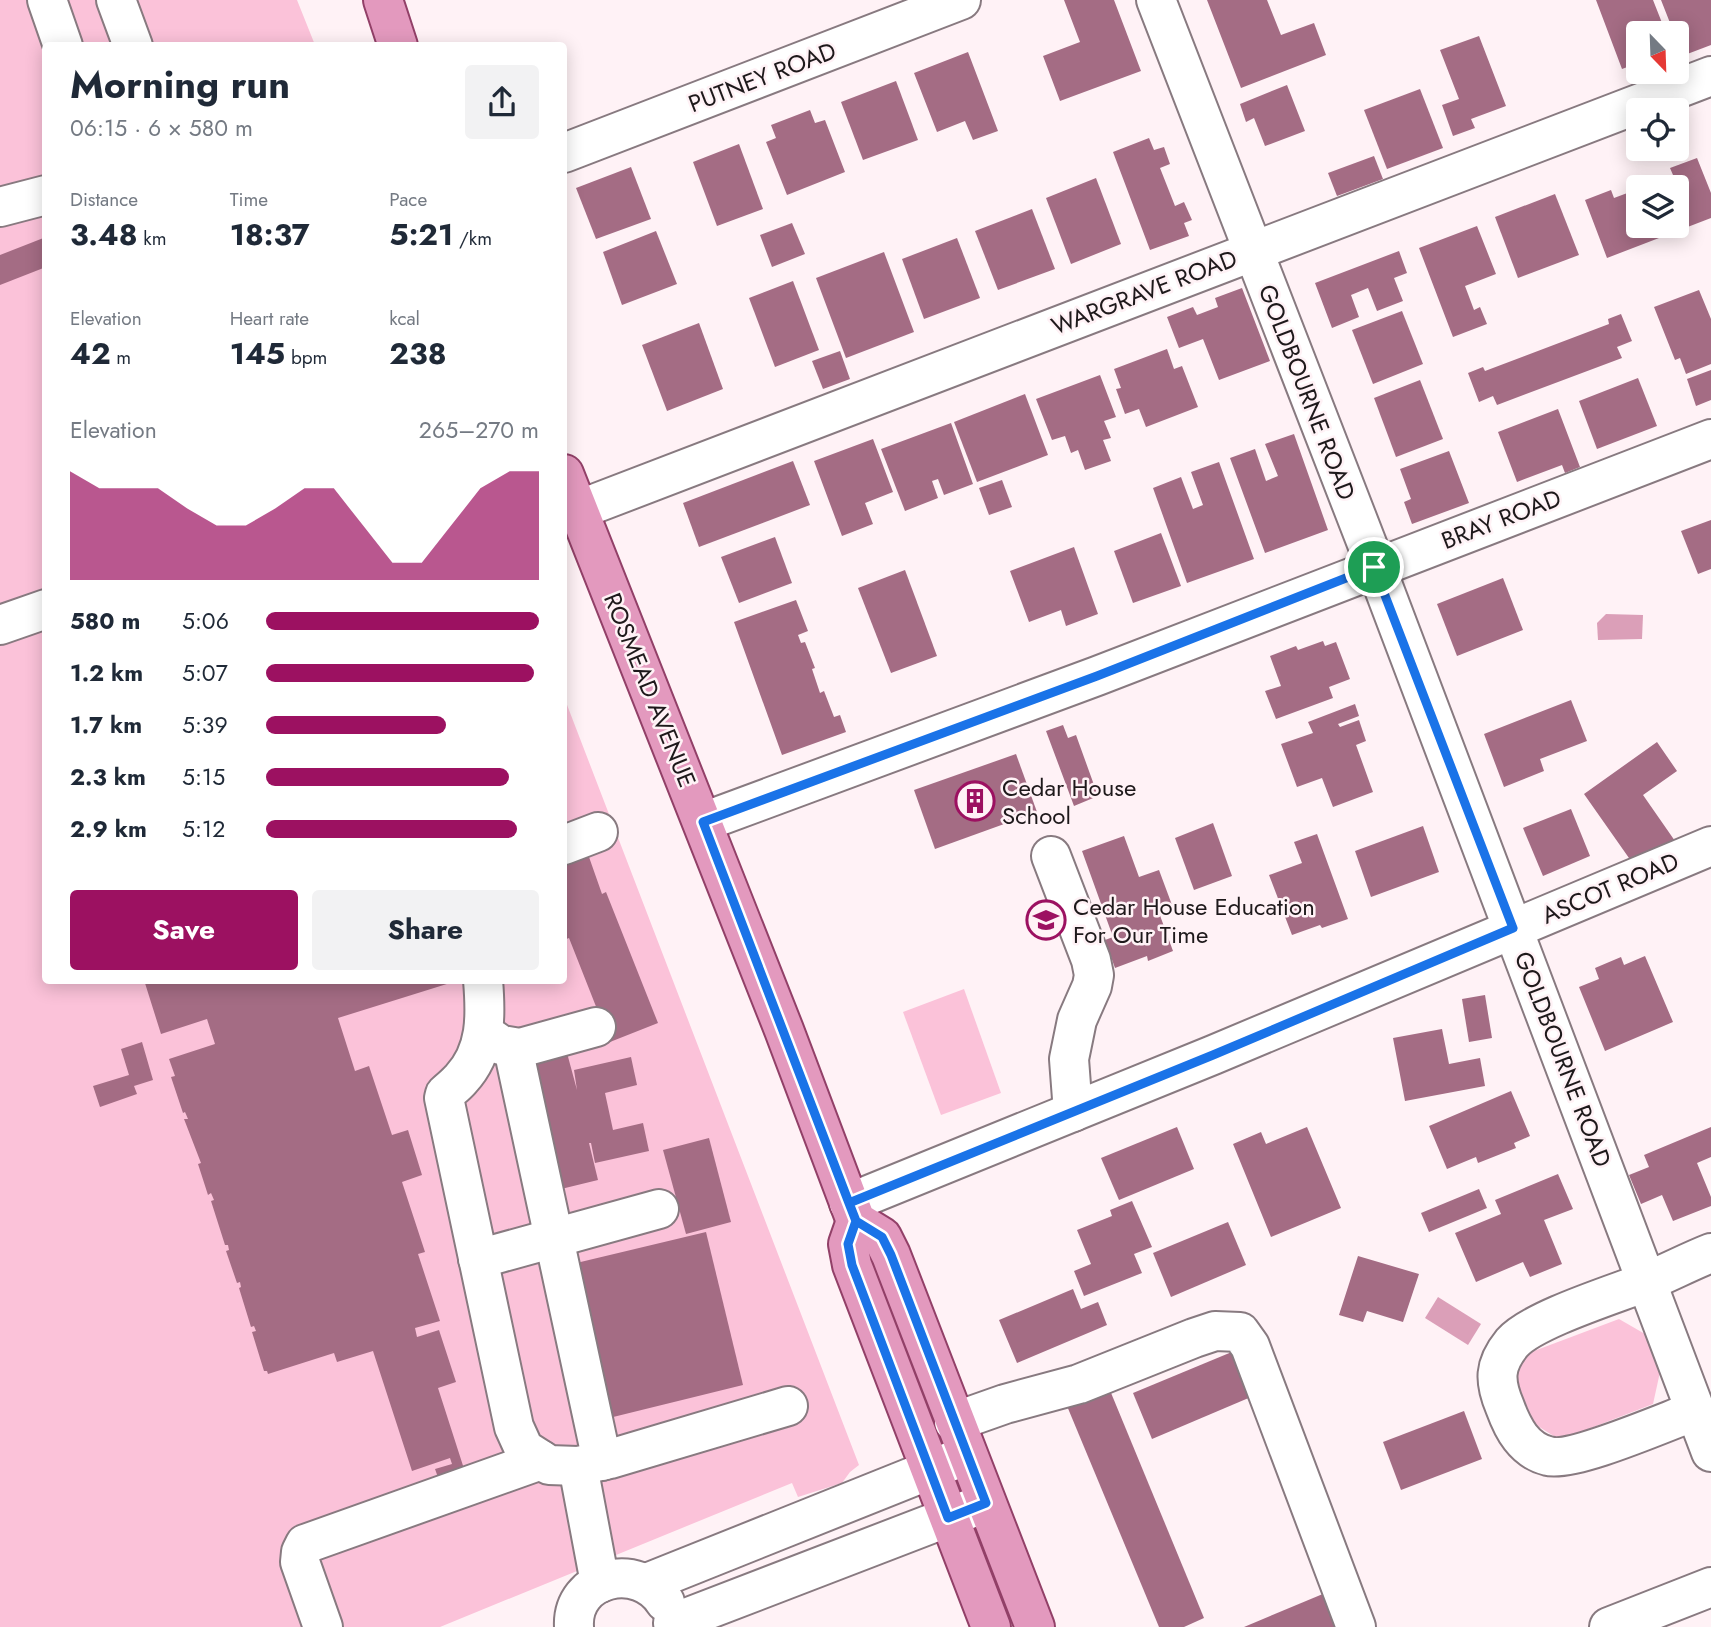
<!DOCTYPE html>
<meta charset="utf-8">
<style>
:root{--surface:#fff;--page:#f2f2f3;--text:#1f2937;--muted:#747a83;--accent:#9c1161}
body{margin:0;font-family:Jost,sans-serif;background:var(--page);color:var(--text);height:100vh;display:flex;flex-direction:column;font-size:26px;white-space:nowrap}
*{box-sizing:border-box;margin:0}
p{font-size:23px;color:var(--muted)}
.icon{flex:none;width:38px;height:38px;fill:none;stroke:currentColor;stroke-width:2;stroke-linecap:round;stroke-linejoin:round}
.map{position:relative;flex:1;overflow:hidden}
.details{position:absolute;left:42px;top:42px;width:525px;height:942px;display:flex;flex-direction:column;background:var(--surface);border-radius:7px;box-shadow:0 4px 18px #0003}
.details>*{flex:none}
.needle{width:46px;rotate:157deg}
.controls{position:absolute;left:1626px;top:21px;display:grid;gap:14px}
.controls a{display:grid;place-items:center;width:63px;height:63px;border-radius:7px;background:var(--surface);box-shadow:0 4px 18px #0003;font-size:35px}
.pin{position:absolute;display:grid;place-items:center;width:60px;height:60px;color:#fff;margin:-30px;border:4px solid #fff;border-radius:50%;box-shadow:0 2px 7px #0007}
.round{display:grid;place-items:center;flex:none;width:74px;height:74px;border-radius:7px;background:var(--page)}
.headline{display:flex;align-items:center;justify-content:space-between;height:119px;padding:0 28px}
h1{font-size:38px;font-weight:700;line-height:52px}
.stats{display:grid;grid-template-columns:repeat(3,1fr);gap:10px;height:119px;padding:7px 28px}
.stats div{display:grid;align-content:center}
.stats b{font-size:30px;font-weight:700}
.stats small{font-size:19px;font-weight:400}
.stats p{font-size:19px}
.chart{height:196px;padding:14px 28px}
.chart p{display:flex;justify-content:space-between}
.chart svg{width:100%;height:126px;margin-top:7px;fill:var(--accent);opacity:.7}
.cta{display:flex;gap:14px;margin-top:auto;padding:14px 28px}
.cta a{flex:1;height:80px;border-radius:7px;background:var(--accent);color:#fff;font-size:28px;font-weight:700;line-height:80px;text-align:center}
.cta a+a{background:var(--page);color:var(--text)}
ul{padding:0 28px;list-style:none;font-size:23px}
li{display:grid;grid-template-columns:112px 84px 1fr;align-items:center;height:52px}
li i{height:18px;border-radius:9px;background:var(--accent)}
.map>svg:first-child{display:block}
</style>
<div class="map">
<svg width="1711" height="1627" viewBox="0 0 1711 1627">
<rect width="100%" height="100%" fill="#fff2f6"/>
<g fill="#fbc2d9">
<polygon points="0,0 297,0 315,45 46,46 46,980 564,980 564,697 859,1465 850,1472 842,1483 798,1497 792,1483 440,1627 0,1627"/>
<polygon points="964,989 1001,1093 941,1115 903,1012"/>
<polygon points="1619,1319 1645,1334 1660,1372 1653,1404 1560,1440 1533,1423 1516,1379 1526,1354"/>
</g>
<g fill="#db9fb8">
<polygon points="1606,614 1643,615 1642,639 1598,640 1597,623"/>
<polygon points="1438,1297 1481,1324 1468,1345 1425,1318"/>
</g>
<g fill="#a46c84">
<polygon points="1064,0 1114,0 1141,71 1060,101 1043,56 1080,42"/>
<polygon points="1207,0 1267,0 1281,35 1314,23 1326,55 1241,88"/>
<polygon points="1596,0 1653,0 1666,33 1638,33 1638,63 1622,69"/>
<polygon points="1661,0 1711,0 1711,45 1682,56 1676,41 1676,33 1674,33"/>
<polygon points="1479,36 1506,106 1471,119 1475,128 1453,136 1442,105 1459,99 1440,50"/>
<polygon points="968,52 998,131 973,140 965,121 937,132 914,73"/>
<polygon points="896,81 918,140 863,160 841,102"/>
<polygon points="1287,85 1305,131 1265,146 1254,118 1246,122 1240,104"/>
<polygon points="1420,89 1443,148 1387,169 1364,110"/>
<polygon points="810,110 815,123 825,120 845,172 787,195 766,142 776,138 771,125"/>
<polygon points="1149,138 1154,150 1164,147 1170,164 1160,168 1175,206 1184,202 1192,220 1184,223 1189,236 1150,250 1113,152"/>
<polygon points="739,144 763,209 717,226 693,162"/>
<polygon points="1374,156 1383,179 1337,196 1328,173"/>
<polygon points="1697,158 1711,193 1711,218 1607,258 1585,200 1611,190 1614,198 1638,189 1638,226 1676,226 1676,187 1642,187 1673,175 1670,168"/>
<polygon points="631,167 651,219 596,239 576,188"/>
<polygon points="1096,178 1121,244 1071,264 1046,198"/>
<polygon points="1555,194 1579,255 1518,278 1495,217"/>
<polygon points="1032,209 1055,269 998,290 975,231"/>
<polygon points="792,223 805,254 772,267 760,235"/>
<polygon points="1477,226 1496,274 1465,286 1474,310 1480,307 1487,324 1453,337 1419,248"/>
<polygon points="656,231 677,284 622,305 603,252"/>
<polygon points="46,237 46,267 0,285 0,255"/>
<polygon points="957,238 980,298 924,319 902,259"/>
<polygon points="1399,251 1407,273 1394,278 1403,301 1377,311 1368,288 1351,295 1359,317 1332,328 1315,283"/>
<polygon points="884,252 914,332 846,358 816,278"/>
<polygon points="793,281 819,350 775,367 749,298"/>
<polygon points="1242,288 1270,361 1219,380 1203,339 1179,348 1167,317 1193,307 1197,315 1218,307 1215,298"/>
<polygon points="1699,290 1711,319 1711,364 1686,374 1680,358 1675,360 1654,307"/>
<polygon points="1402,311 1423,364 1373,384 1352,330"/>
<polygon points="1621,314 1632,341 1617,347 1622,358 1497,405 1493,396 1479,402 1468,373 1483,367 1485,371 1609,324 1608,319"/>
<polygon points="699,323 723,389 667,411 642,345"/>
<polygon points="1167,349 1174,369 1182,366 1198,407 1146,427 1139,409 1125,414 1116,389 1121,388 1114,369"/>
<polygon points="840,351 850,379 823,389 812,361"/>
<polygon points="1711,370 1711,400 1696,406 1687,379"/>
<polygon points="1100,375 1116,417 1104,421 1111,438 1103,440 1111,461 1085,470 1078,450 1071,453 1065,436 1052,440 1036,399"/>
<polygon points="1638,378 1657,426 1597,449 1579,401"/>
<polygon points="1420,380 1443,439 1396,457 1374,398"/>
<polygon points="1025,394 1048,455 977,482 954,422"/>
<polygon points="1558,409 1580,467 1565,473 1562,465 1517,482 1498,432"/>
<polygon points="951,423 973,484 944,495 938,479 932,481 938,498 905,511 881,449"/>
<polygon points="1294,434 1328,530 1265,553 1230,458 1255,449 1266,481 1278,476 1265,444"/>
<polygon points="873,439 893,492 865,503 873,524 842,536 814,461"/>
<polygon points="1449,451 1469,503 1412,524 1404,502 1411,499 1400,469"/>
<polygon points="793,461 810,505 699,547 683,503"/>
<polygon points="1219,462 1254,559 1187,583 1153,488 1181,477 1193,509 1203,505 1191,472"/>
<polygon points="1002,480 1012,507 989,515 979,488"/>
<polygon points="1711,520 1711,569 1698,574 1681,531"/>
<polygon points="1161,533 1181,586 1133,603 1114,551"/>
<polygon points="775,537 792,583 739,603 721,557"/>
<polygon points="1074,547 1098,614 1066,626 1061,610 1029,622 1010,571"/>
<polygon points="905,570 937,656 891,673 858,588"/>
<polygon points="1503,578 1523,630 1457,656 1437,604"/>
<polygon points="796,600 808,631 798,635 801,643 805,642 815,668 812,669 820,693 824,691 834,717 840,715 846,732 782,755 734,622"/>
<polygon points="1323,641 1325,646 1336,642 1350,679 1329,687 1333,698 1276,719 1265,691 1281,686 1270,656 1296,646 1298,650"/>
<polygon points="1571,700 1587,741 1540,759 1544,771 1504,787 1484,734"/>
<polygon points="1355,704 1359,716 1338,724 1340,727 1359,720 1366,741 1356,745 1373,792 1333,807 1322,778 1297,787 1281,744 1313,733 1308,722"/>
<polygon points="1063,725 1068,738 1076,735 1098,796 1074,806 1046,731"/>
<polygon points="1657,742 1677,771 1643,795 1675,841 1636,868 1584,794"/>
<polygon points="1016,754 1037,812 935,849 914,790"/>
<polygon points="1571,809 1590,856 1543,876 1523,828"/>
<polygon points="1213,823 1232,876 1194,890 1175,838"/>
<polygon points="1423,826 1439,872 1371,897 1355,851"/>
<polygon points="1317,834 1348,919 1322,928 1320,925 1292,935 1269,875 1302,863 1294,842"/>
<polygon points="1124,836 1139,877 1159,870 1172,905 1158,910 1173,951 1148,961 1147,956 1115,968 1105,940 1113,937 1082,851"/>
<polygon points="573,857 575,862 589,857 602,894 606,892 658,1023 610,1042 569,938 564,940 564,861"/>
<polygon points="1645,956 1673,1022 1605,1051 1579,987 1599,979 1595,968 1621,957 1624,965"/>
<polygon points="144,980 449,980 450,983 338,1018 355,1071 369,1066 392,1135 408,1130 422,1175 402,1182 425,1252 418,1254 440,1321 415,1328 417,1337 439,1330 456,1382 438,1388 466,1475 440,1483 435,1469 452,1464 450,1458 412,1471 373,1351 337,1362 334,1353 268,1374 267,1371 264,1371 252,1332 256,1331 254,1326 251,1327 239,1288 241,1287 240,1282 237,1283 226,1251 229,1250 228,1245 225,1245 211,1201 214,1200 211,1193 208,1195 198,1164 201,1163 184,1119 188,1119 185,1112 183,1113 171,1077 175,1076 169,1059 215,1044 207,1019 161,1034"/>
<polygon points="1485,995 1492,1038 1469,1042 1462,999"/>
<polygon points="1442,1029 1449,1064 1480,1058 1485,1086 1405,1101 1393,1038"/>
<polygon points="142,1042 153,1080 134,1086 137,1094 100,1107 93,1086 129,1075 121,1049"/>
<polygon points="567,1053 577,1090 574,1070 631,1057 637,1085 605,1093 613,1130 643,1123 649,1151 595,1163 591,1143 589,1143 598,1180 557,1190 527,1063"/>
<polygon points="1511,1091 1530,1136 1514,1143 1516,1148 1478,1163 1476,1157 1447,1169 1429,1126"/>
<polygon points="1177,1127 1194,1169 1119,1200 1101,1158"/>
<polygon points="1307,1127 1341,1208 1271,1237 1233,1144 1261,1132 1266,1144"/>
<polygon points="1711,1127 1711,1157 1697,1163 1711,1197 1711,1206 1673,1221 1662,1195 1641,1204 1629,1175 1649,1167 1644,1155"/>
<polygon points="709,1138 731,1222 686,1234 663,1150"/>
<polygon points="1558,1174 1573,1209 1544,1220 1562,1264 1530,1277 1523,1262 1476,1282 1455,1233 1501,1214 1495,1200"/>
<polygon points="1479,1189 1487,1208 1429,1232 1421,1213"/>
<polygon points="1132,1201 1152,1247 1134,1254 1142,1273 1084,1296 1074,1271 1091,1264 1077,1230 1112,1216 1110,1210"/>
<polygon points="1228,1222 1246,1265 1171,1297 1153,1253"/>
<polygon points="706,1232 743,1385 605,1419 568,1265"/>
<polygon points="1358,1256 1419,1274 1403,1322 1367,1311 1363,1322 1339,1315"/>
<polygon points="1073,1289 1081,1309 1098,1302 1107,1325 1017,1363 999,1320"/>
<polygon points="1239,1349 1258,1394 1152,1439 1133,1393"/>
<polygon points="1109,1388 1204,1618 1184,1627 1159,1627 1067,1406"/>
<polygon points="1464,1411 1482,1459 1401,1490 1383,1442"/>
<polygon points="1330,1591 1345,1627 1244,1627"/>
</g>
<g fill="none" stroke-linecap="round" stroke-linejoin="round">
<g stroke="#887a80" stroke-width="42">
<g id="minor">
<polyline points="47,0 63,46"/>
<polyline points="116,0 133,46"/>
<polyline points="1156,0 1369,549 1711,1452"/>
<polyline points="564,153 961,0"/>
<polyline points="0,207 46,195"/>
<polyline points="578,510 1711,76"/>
<polyline points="0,625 46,609"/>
<polyline points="703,822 1097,676 1711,439"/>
<polyline points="564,845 598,832"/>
<polyline points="1051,856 1091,960 1094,975 1092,986 1077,1020 1069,1059 1073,1112"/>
<path d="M483 980C486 1016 487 1051 461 1079 456 1085 450 1089 445 1094L444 1098 514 1427 524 1449 549 1465 578 1466 610 1459 788 1406"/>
<polyline points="491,1038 501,1045 520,1048 596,1027"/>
<polyline points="513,1048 602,1461"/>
<polyline points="849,1203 1213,1055 1711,846"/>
<polyline points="478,1259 659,1209"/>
<path d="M1695 1411C1667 1421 1572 1463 1548 1456 1524 1450 1513 1429 1505 1407 1494 1381 1494 1365 1512 1343 1532 1320 1612 1295 1643 1283 1666 1274 1688 1262 1711 1253"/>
<polyline points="954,1422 1005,1404 1079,1384 1194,1338 1215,1331 1240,1332 1250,1346 1356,1627"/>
<polyline points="578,1466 600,1583"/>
<polyline points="647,1583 962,1457"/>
<polyline points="673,1623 980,1505"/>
<polyline points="323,1627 300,1562 301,1552 305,1544 541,1460"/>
<path d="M574 1627C571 1576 639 1561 665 1602"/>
<polyline points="1609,1627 1711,1587"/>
</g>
</g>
<g stroke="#924068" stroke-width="42">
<g id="major">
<polyline points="383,0 398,46"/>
<polyline points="564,474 784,1030 856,1221 882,1237 891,1255 1035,1627"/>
<polyline points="856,1221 848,1244 852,1265 991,1627"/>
</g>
</g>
<use href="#minor" stroke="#fff" stroke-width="38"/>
<use href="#major" stroke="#e399be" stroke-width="38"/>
</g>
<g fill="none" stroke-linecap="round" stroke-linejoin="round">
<g stroke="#fff" stroke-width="14">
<polyline id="route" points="1374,567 1513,928 1213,1055 849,1203 856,1221 848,1244 852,1265 948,1518 986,1503 891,1255 882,1237 856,1221 849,1203 703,822 1097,676 1374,567"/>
</g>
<use href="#route" stroke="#1a73e8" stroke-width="9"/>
</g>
<defs>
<g id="building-ring" transform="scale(2.0125)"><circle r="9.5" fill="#fff2f6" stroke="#9c1161" stroke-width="1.5"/><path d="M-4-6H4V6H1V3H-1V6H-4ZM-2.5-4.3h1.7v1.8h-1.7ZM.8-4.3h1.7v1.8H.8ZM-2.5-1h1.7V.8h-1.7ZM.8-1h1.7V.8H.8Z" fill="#9c1161"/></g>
<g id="school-ring" transform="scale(2.0125)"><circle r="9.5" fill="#fff2f6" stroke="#9c1161" stroke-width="1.5"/><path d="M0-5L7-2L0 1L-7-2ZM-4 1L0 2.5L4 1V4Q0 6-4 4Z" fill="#9c1161"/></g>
</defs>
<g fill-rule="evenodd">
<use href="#building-ring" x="975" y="801"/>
<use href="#school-ring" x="1046" y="920"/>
</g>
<g text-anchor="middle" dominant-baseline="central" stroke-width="5" stroke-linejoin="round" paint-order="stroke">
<g font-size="24" fill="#1e191b" stroke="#fff2f6">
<text transform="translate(762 77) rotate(-21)">PUTNEY ROAD</text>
<text transform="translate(1144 292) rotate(-21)">WARGRAVE ROAD</text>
<text transform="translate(1307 392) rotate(69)">GOLDBOURNE ROAD</text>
<text transform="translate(1501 519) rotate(-21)">BRAY ROAD</text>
<text transform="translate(650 690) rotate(68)">ROSMEAD AVENUE</text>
<text transform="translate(1610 888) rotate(-23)">ASCOT ROAD</text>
<text transform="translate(1563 1059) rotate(69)">GOLDBOURNE ROAD</text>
</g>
<g font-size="24" fill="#1e191b" stroke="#fff2f6" text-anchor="start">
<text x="1002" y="787">Cedar House<tspan x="1002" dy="28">School</tspan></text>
<text x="1073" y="906">Cedar House Education<tspan x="1073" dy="28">For Our Time</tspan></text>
</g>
</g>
</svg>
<div class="controls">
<a><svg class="needle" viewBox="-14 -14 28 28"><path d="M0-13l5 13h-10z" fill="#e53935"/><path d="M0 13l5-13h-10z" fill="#747a83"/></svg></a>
<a><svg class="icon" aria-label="locate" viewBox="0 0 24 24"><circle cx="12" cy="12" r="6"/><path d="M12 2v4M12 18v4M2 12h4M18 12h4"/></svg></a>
<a><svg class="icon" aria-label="layers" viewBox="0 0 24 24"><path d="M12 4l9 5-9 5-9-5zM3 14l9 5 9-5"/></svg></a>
</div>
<div class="pin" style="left:1374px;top:567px;background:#1e9e55"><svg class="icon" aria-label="arrive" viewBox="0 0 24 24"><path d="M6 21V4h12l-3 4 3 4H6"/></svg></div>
<section class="details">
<div class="headline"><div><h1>Morning run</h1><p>06:15 · 6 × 580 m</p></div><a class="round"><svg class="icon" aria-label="share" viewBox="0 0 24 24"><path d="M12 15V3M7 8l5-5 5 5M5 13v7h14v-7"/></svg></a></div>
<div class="stats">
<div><p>Distance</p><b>3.48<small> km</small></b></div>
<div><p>Time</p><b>18:37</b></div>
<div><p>Pace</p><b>5:21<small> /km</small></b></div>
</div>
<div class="stats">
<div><p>Elevation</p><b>42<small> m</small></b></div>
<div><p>Heart rate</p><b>145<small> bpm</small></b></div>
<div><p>kcal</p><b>238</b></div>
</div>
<div class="chart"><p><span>Elevation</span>265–270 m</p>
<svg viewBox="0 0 160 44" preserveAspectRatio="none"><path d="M0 44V6L10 12L20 12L30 12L40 19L50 25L60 25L70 19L80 12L90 12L100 25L110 38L120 38L130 25L140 12L150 6L160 6V44z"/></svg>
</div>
<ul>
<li><b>580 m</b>5:06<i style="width:100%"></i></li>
<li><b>1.2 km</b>5:07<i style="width:98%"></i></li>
<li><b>1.7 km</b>5:39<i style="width:66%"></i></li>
<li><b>2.3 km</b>5:15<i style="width:89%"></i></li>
<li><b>2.9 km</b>5:12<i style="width:92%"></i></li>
</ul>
<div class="cta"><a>Save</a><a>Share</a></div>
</section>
</div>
